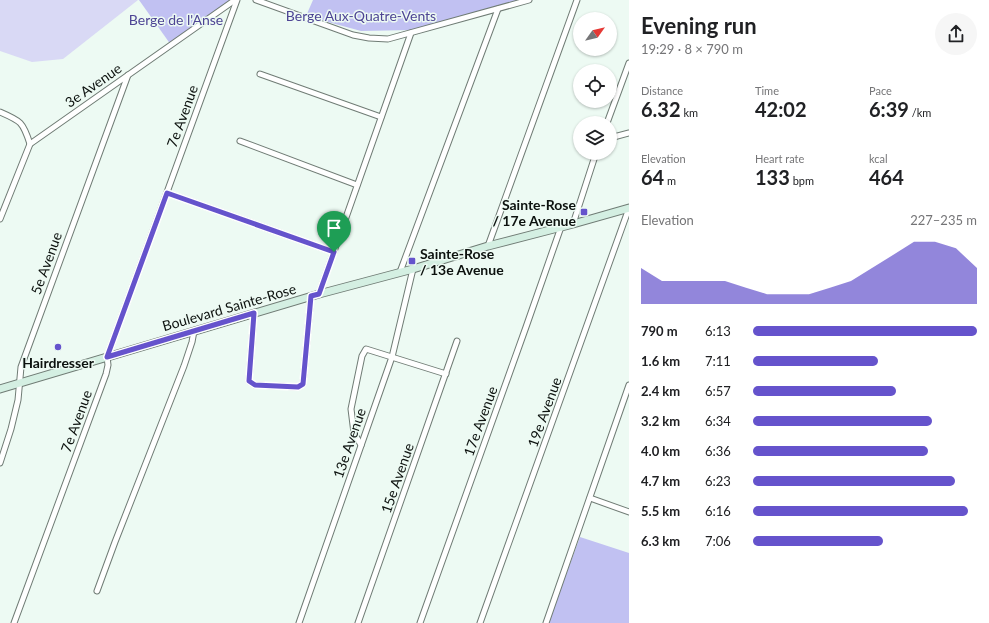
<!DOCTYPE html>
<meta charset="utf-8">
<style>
:root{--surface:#fff;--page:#f6f6f6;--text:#202124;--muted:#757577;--accent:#6553cc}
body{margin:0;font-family:Lato,sans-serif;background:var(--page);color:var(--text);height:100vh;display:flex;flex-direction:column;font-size:15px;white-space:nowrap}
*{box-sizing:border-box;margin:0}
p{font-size:13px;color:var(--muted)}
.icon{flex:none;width:22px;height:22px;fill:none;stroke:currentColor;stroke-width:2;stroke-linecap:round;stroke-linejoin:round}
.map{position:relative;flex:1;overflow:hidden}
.panel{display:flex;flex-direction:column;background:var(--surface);width:360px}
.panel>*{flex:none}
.needle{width:26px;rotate:56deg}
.fabs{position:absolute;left:573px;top:12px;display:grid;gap:8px}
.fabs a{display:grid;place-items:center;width:44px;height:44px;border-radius:50%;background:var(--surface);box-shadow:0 1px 3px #0004;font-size:20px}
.pin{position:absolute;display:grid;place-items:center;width:34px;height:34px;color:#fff;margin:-41px -17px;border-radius:50% 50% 50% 0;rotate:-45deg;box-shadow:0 0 4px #0007}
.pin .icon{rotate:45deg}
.round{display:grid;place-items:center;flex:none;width:42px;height:42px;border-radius:21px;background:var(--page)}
.head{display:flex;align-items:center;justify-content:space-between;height:68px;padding:0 12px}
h1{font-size:22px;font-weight:700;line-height:30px}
.metrics{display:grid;grid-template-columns:repeat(3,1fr);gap:6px;height:68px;padding:4px 12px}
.metrics div{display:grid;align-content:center}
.metrics b{font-size:20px;font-weight:700}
.metrics small{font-size:11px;font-weight:400}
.metrics p{font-size:11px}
.chart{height:112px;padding:8px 12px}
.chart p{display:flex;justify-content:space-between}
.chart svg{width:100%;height:72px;margin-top:4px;fill:var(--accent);opacity:.7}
ul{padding:0 12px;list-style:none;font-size:13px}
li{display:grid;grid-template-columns:64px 48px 1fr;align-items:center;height:30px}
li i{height:10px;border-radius:5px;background:var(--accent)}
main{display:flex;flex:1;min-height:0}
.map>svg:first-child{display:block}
</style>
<main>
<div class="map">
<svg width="629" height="623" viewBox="0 0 629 623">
<rect width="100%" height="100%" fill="#edfaf3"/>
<g fill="#c1c1f2">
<polygon points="139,0 235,0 171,45"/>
<polygon points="313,0 524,0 498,9 412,30 361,31 306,16"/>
<polygon points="580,537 629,553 629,623 548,623"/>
</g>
<polygon fill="#d9d9f5" points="0,0 138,0 63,59 32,62 0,51"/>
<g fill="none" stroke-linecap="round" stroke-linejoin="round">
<g stroke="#707c75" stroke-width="7">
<g id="street">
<polyline points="256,0 353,35 369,38 388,39 529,0"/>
<polyline points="260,74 381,117"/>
<path d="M0 112C21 121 23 122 30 144"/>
<polyline points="607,123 629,63"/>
<polyline points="610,138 629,133"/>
<polyline points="240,141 357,185"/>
<polyline points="167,193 334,252"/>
<polyline points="0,219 30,144 235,0"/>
<polyline points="573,224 596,153"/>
<polyline points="488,246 577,0"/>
<polyline points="400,272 498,9"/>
<polyline points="319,294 411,33"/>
<polyline points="254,313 249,381 255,385 298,387 303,384 311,296"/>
<polyline points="361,445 354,433 351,409 362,356 366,349 446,374"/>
<polyline points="0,463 11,429 18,400 21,367 128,75"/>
<polyline points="590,498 629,512"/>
<polyline points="97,591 115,542 184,366 192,342 194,331"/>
<polyline points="14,623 106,374 108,365 107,357 237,0"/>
<polyline points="299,623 392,357 413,269"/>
<polyline points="358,623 457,341"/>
<polyline points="420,623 526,327 561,227"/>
<polyline points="480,623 629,208"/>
<polyline points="546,623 629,385"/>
</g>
</g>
<g stroke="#707c75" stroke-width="9">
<polyline id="secondary" points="0,389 319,294 413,269 488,246 573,224 629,208"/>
</g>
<use href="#street" stroke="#fff" stroke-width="5"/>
<use href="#secondary" stroke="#d4efe2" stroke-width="7"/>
</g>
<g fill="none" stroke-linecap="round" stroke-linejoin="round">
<g stroke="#fff" stroke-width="8">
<polygon id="route" points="167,193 334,252 319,294 311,296 303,384 298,387 255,385 249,381 254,313 107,357"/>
</g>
<use href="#route" stroke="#6553cc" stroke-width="5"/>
</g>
<g fill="#6553cc" stroke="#edfaf3" stroke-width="1.5">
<rect x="580" y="208" width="8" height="8" rx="2"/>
<rect x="408" y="257" width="8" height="8" rx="2"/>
<circle cx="58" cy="347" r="4"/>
</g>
<g text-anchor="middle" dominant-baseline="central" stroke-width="3" stroke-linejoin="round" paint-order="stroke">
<g font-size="14" fill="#4d4494" stroke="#edfaf3">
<text x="361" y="15">Berge Aux-Quatre-Vents</text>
<text x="176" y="19">Berge de l'Anse</text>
</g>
<g font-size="14" fill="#0c110e" stroke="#edfaf3">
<text transform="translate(93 85) rotate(-35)">3e Avenue</text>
<text transform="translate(182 116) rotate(-70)">7e Avenue</text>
<text transform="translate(46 263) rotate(-70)">5e Avenue</text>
<text transform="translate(229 307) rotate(-16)">Boulevard Sainte-Rose</text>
<text transform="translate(544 412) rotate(-70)">19e Avenue</text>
<text transform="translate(76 421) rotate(-70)">7e Avenue</text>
<text transform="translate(480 421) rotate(-70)">17e Avenue</text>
<text transform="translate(349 443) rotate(-71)">13e Avenue</text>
<text transform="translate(397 478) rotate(-71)">15e Avenue</text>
</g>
<g font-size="14" font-weight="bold" fill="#0c110e" stroke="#edfaf3" text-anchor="end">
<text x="576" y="204">Sainte-Rose<tspan x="576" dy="16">/ 17e Avenue</tspan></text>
<text x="420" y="253" text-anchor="start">Sainte-Rose<tspan x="420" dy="16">/ 13e Avenue</tspan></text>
<text x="58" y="362" text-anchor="middle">Hairdresser</text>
</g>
</g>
</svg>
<div class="fabs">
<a><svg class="needle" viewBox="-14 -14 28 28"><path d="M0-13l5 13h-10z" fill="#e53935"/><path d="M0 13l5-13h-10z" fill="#757577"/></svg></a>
<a><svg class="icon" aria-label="locate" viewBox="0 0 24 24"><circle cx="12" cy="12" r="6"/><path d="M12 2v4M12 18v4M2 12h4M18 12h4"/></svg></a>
<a><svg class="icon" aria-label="layers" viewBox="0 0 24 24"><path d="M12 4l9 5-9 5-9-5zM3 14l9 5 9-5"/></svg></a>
</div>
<div class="pin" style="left:334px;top:252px;background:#1e9e55"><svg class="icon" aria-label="arrive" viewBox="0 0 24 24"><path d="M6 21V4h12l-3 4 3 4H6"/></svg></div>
</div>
<section class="panel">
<div class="head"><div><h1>Evening run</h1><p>19:29 · 8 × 790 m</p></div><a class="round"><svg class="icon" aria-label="share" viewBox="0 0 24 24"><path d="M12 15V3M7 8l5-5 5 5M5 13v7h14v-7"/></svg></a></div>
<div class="metrics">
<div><p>Distance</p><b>6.32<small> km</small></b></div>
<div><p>Time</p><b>42:02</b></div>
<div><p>Pace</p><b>6:39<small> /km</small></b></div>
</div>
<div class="metrics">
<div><p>Elevation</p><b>64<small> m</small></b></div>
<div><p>Heart rate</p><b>133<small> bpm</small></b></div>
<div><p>kcal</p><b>464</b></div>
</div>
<div class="chart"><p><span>Elevation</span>227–235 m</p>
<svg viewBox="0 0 160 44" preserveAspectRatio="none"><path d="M0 44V22L10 30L20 30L30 30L40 30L50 34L60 38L70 38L80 38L90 34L100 30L110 22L120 14L130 6L140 6L150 10L160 22V44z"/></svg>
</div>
<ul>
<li><b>790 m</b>6:13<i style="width:100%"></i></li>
<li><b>1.6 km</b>7:11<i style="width:56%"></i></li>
<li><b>2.4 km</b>6:57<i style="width:64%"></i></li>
<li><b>3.2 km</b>6:34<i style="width:80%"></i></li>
<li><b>4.0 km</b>6:36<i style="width:78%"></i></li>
<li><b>4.7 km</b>6:23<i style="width:90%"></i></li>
<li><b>5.5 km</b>6:16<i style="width:96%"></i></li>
<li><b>6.3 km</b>7:06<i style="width:58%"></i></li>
</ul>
</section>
</main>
